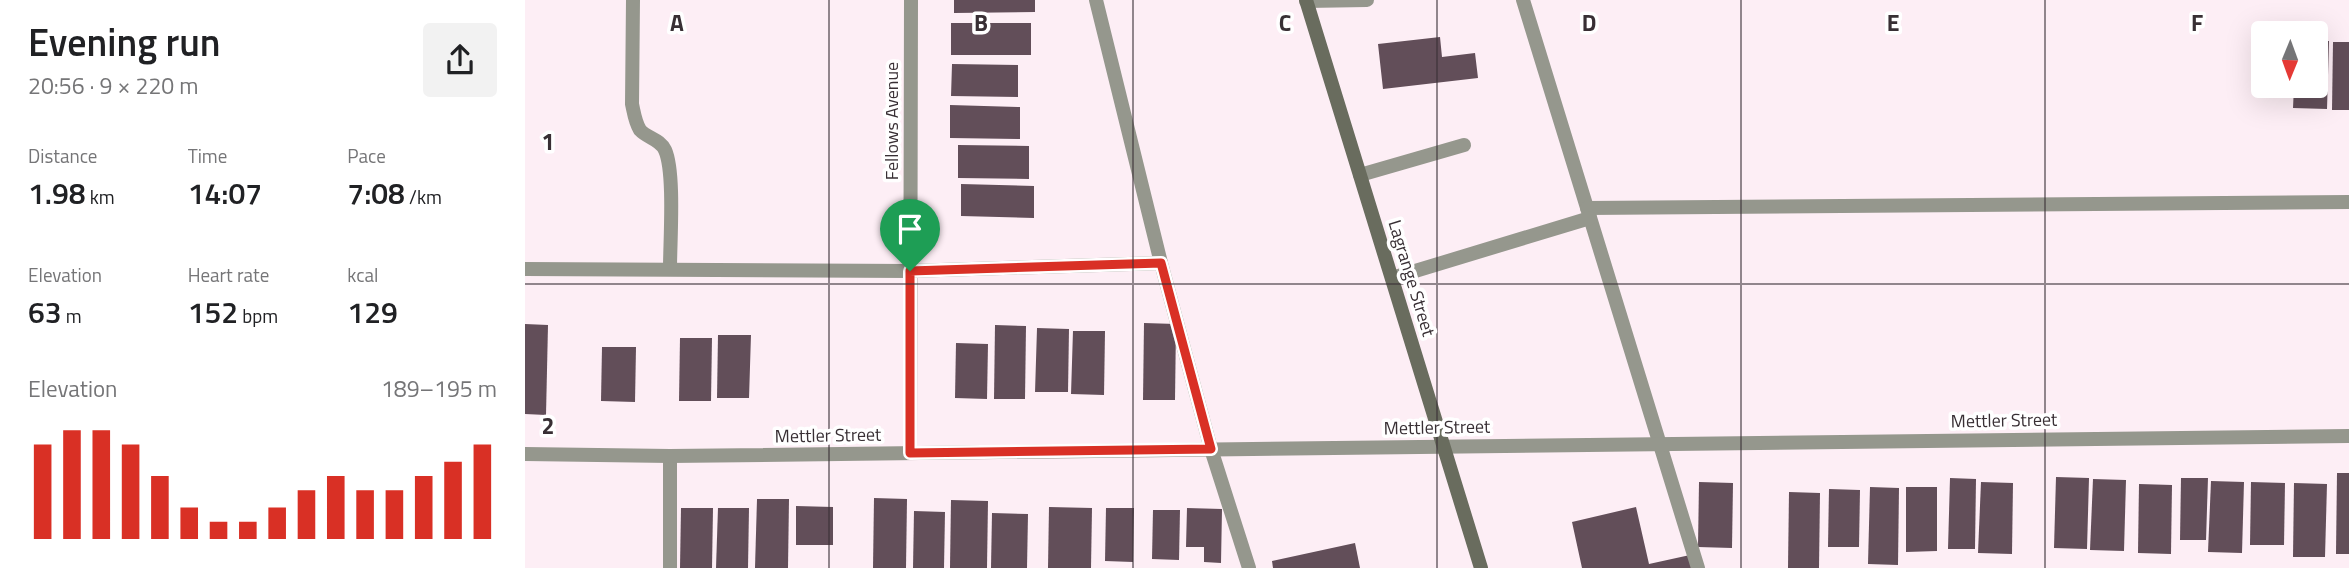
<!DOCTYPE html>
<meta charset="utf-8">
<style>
:root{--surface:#fff;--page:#f2f2f2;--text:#202124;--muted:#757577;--accent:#d93025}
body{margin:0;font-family:"Titillium Web",sans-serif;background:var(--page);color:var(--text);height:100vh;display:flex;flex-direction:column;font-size:26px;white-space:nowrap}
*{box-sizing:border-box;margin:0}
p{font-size:23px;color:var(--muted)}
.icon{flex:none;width:38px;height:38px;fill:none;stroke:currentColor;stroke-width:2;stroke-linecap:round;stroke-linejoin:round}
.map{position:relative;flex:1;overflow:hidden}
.sheet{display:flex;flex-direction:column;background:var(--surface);width:525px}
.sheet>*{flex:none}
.needle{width:46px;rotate:181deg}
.controls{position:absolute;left:1726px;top:21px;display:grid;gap:14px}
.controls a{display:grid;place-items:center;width:77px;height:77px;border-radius:7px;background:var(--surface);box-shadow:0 7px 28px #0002;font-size:35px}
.pin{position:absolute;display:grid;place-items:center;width:60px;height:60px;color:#fff;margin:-72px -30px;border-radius:50% 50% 50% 0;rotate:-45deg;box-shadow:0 0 7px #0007}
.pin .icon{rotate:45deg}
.round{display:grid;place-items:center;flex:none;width:74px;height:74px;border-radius:7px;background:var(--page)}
.summary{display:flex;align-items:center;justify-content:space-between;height:119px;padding:0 28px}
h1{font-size:38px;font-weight:600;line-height:52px}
.stats{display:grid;grid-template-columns:repeat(3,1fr);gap:10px;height:119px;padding:7px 28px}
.stats div{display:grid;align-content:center}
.stats b{font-size:30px;font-weight:600}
.stats small{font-size:19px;font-weight:400}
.stats p{font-size:19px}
.chart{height:196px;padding:14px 28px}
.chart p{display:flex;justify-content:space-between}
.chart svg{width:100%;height:126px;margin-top:7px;stroke:var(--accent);stroke-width:6}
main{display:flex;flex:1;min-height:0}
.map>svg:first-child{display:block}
</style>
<main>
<section class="sheet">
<div class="summary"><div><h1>Evening run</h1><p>20:56 · 9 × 220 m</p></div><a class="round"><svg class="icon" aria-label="share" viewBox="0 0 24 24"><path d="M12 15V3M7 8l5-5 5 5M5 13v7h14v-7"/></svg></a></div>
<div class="stats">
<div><p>Distance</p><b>1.98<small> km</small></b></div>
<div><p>Time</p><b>14:07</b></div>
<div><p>Pace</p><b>7:08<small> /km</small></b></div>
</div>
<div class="stats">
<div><p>Elevation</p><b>63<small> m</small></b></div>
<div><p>Heart rate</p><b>152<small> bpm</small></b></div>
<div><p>kcal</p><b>129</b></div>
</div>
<div class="chart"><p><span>Elevation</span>189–195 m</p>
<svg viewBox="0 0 160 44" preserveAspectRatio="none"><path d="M5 44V11M15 44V6M25 44V6M35 44V11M45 44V22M55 44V33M65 44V38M75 44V38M85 44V33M95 44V27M105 44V22M115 44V27M125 44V27M135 44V22M145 44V17M155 44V11"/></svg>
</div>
</section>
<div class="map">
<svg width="1824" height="568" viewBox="0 0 1824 568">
<rect width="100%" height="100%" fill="#fdeef5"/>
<g fill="#624e59">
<polygon points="429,0 510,0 510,12 429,13"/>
<rect x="426" y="23" width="80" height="32"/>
<polygon points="915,37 917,57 950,53 953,78 858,89 853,44"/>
<polygon points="1790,41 1804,41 1802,109 1768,108 1769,86 1790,86"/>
<polygon points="1808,42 1824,42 1824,110 1807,110"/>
<polygon points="427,64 493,65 493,97 426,96"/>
<polygon points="425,105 495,107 495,139 425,138"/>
<polygon points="433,145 504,146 504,179 433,178"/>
<polygon points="436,184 509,186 509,218 436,216"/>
<polygon points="619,323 651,324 650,400 618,400"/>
<polygon points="0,324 23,325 21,415 0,414"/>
<polygon points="470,325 501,326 500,399 469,399"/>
<polygon points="512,328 544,329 543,392 510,392"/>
<polygon points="548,331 580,331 579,395 546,394"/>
<polygon points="193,335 226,335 224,398 192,398"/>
<polygon points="155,338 187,338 186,401 154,401"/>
<polygon points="431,343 463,344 462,399 430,398"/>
<polygon points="77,347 111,347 110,402 76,401"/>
<polygon points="1812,473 1824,473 1824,554 1811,554"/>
<polygon points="1531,477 1564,478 1562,549 1529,548"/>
<polygon points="1425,478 1451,479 1450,549 1423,549"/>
<polygon points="1656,478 1683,478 1681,540 1655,540"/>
<polygon points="1568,479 1601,480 1599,551 1565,550"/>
<polygon points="1686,481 1719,482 1717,553 1683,552"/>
<polygon points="1174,482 1208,483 1207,548 1173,547"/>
<polygon points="1456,482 1488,483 1487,554 1453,553"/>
<polygon points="1726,482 1760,483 1759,545 1725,545"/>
<polygon points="1769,483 1802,484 1800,557 1768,557"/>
<polygon points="1614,484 1647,485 1646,554 1613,553"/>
<polygon points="1345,487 1374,488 1373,565 1343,564"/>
<polygon points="1381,487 1412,487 1412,551 1381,552"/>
<polygon points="1304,489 1335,490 1334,547 1303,547"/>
<polygon points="1264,492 1295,493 1294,568 1263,568"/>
<polygon points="349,498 382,499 381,568 348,568"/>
<polygon points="232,499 264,499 263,568 230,568"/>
<polygon points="426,500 463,501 462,568 425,568"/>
<polygon points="271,506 308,507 308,545 271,545"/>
<polygon points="524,507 567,508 566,568 523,568"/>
<polygon points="1111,507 1124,564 1165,555 1168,568 1057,568 1047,522"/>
<polygon points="156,508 188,508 187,568 155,568"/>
<polygon points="193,508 224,508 223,568 191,568"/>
<polygon points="581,508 609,508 608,562 580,561"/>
<polygon points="662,508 697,509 696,563 679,562 679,547 661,547"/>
<polygon points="628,510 655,510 654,560 627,559"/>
<polygon points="389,511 420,512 419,568 388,568"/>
<polygon points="467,513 503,514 502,568 466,568"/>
<polygon points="830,543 835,568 748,568 747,561"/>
</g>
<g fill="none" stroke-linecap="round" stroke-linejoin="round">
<g stroke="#95978d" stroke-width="14">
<path d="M108 0 107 104C109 113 110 122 115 130 122 138 135 139 140 150 150 172 145 241 145 268"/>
<polyline points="571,0 636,263 686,449 724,568"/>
<polyline points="998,0 1173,568"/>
<polyline points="835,175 939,145"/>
<polyline points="1062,208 1824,202"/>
<polyline points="0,269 385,271 636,263"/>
<polyline points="867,278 1065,218"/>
<polyline points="145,456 145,568"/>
</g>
<g stroke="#95978d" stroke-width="14">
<polyline points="781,1 842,0"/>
<polyline points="385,453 386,0"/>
<polyline points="0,454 145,456 1824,436"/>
</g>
<polyline stroke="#696c5e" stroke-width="14" points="781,0 956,568"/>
</g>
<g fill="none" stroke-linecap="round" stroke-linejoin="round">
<g stroke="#fff" stroke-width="14">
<polygon id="route" points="636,263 686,449 385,453 385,271"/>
</g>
<use href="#route" stroke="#d93025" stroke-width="9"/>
</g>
<path fill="none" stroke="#382f34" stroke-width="2" stroke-opacity="0.55" d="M304 0V568M608 0V568M912 0V568M1216 0V568M1520 0V568M0 284H1824"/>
<g text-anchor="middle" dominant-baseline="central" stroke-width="7" stroke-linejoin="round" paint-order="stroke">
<g font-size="18" fill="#382f34" stroke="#fff">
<text transform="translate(366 121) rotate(-90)">Fellows Avenue</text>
<text transform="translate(887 278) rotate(73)">Lagrange Street</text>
<text transform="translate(1479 420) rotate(-1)">Mettler Street</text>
<text transform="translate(912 427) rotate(-1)">Mettler Street</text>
<text transform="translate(303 435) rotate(-1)">Mettler Street</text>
</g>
</g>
<g font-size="23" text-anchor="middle" font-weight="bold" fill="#382f34" stroke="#fff" stroke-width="7" stroke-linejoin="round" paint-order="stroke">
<text x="152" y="31">A</text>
<text x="456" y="31">B</text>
<text x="760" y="31">C</text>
<text x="1064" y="31">D</text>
<text x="1368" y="31">E</text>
<text x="1672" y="31">F</text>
<text x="23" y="150">1</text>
<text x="23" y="434">2</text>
</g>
</svg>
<div class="controls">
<a><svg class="needle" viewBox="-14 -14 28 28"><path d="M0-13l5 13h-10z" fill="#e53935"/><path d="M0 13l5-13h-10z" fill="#757577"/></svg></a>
</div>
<div class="pin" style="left:385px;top:271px;background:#1e9e55"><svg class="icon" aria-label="arrive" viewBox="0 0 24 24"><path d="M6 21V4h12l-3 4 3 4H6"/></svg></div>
</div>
</main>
